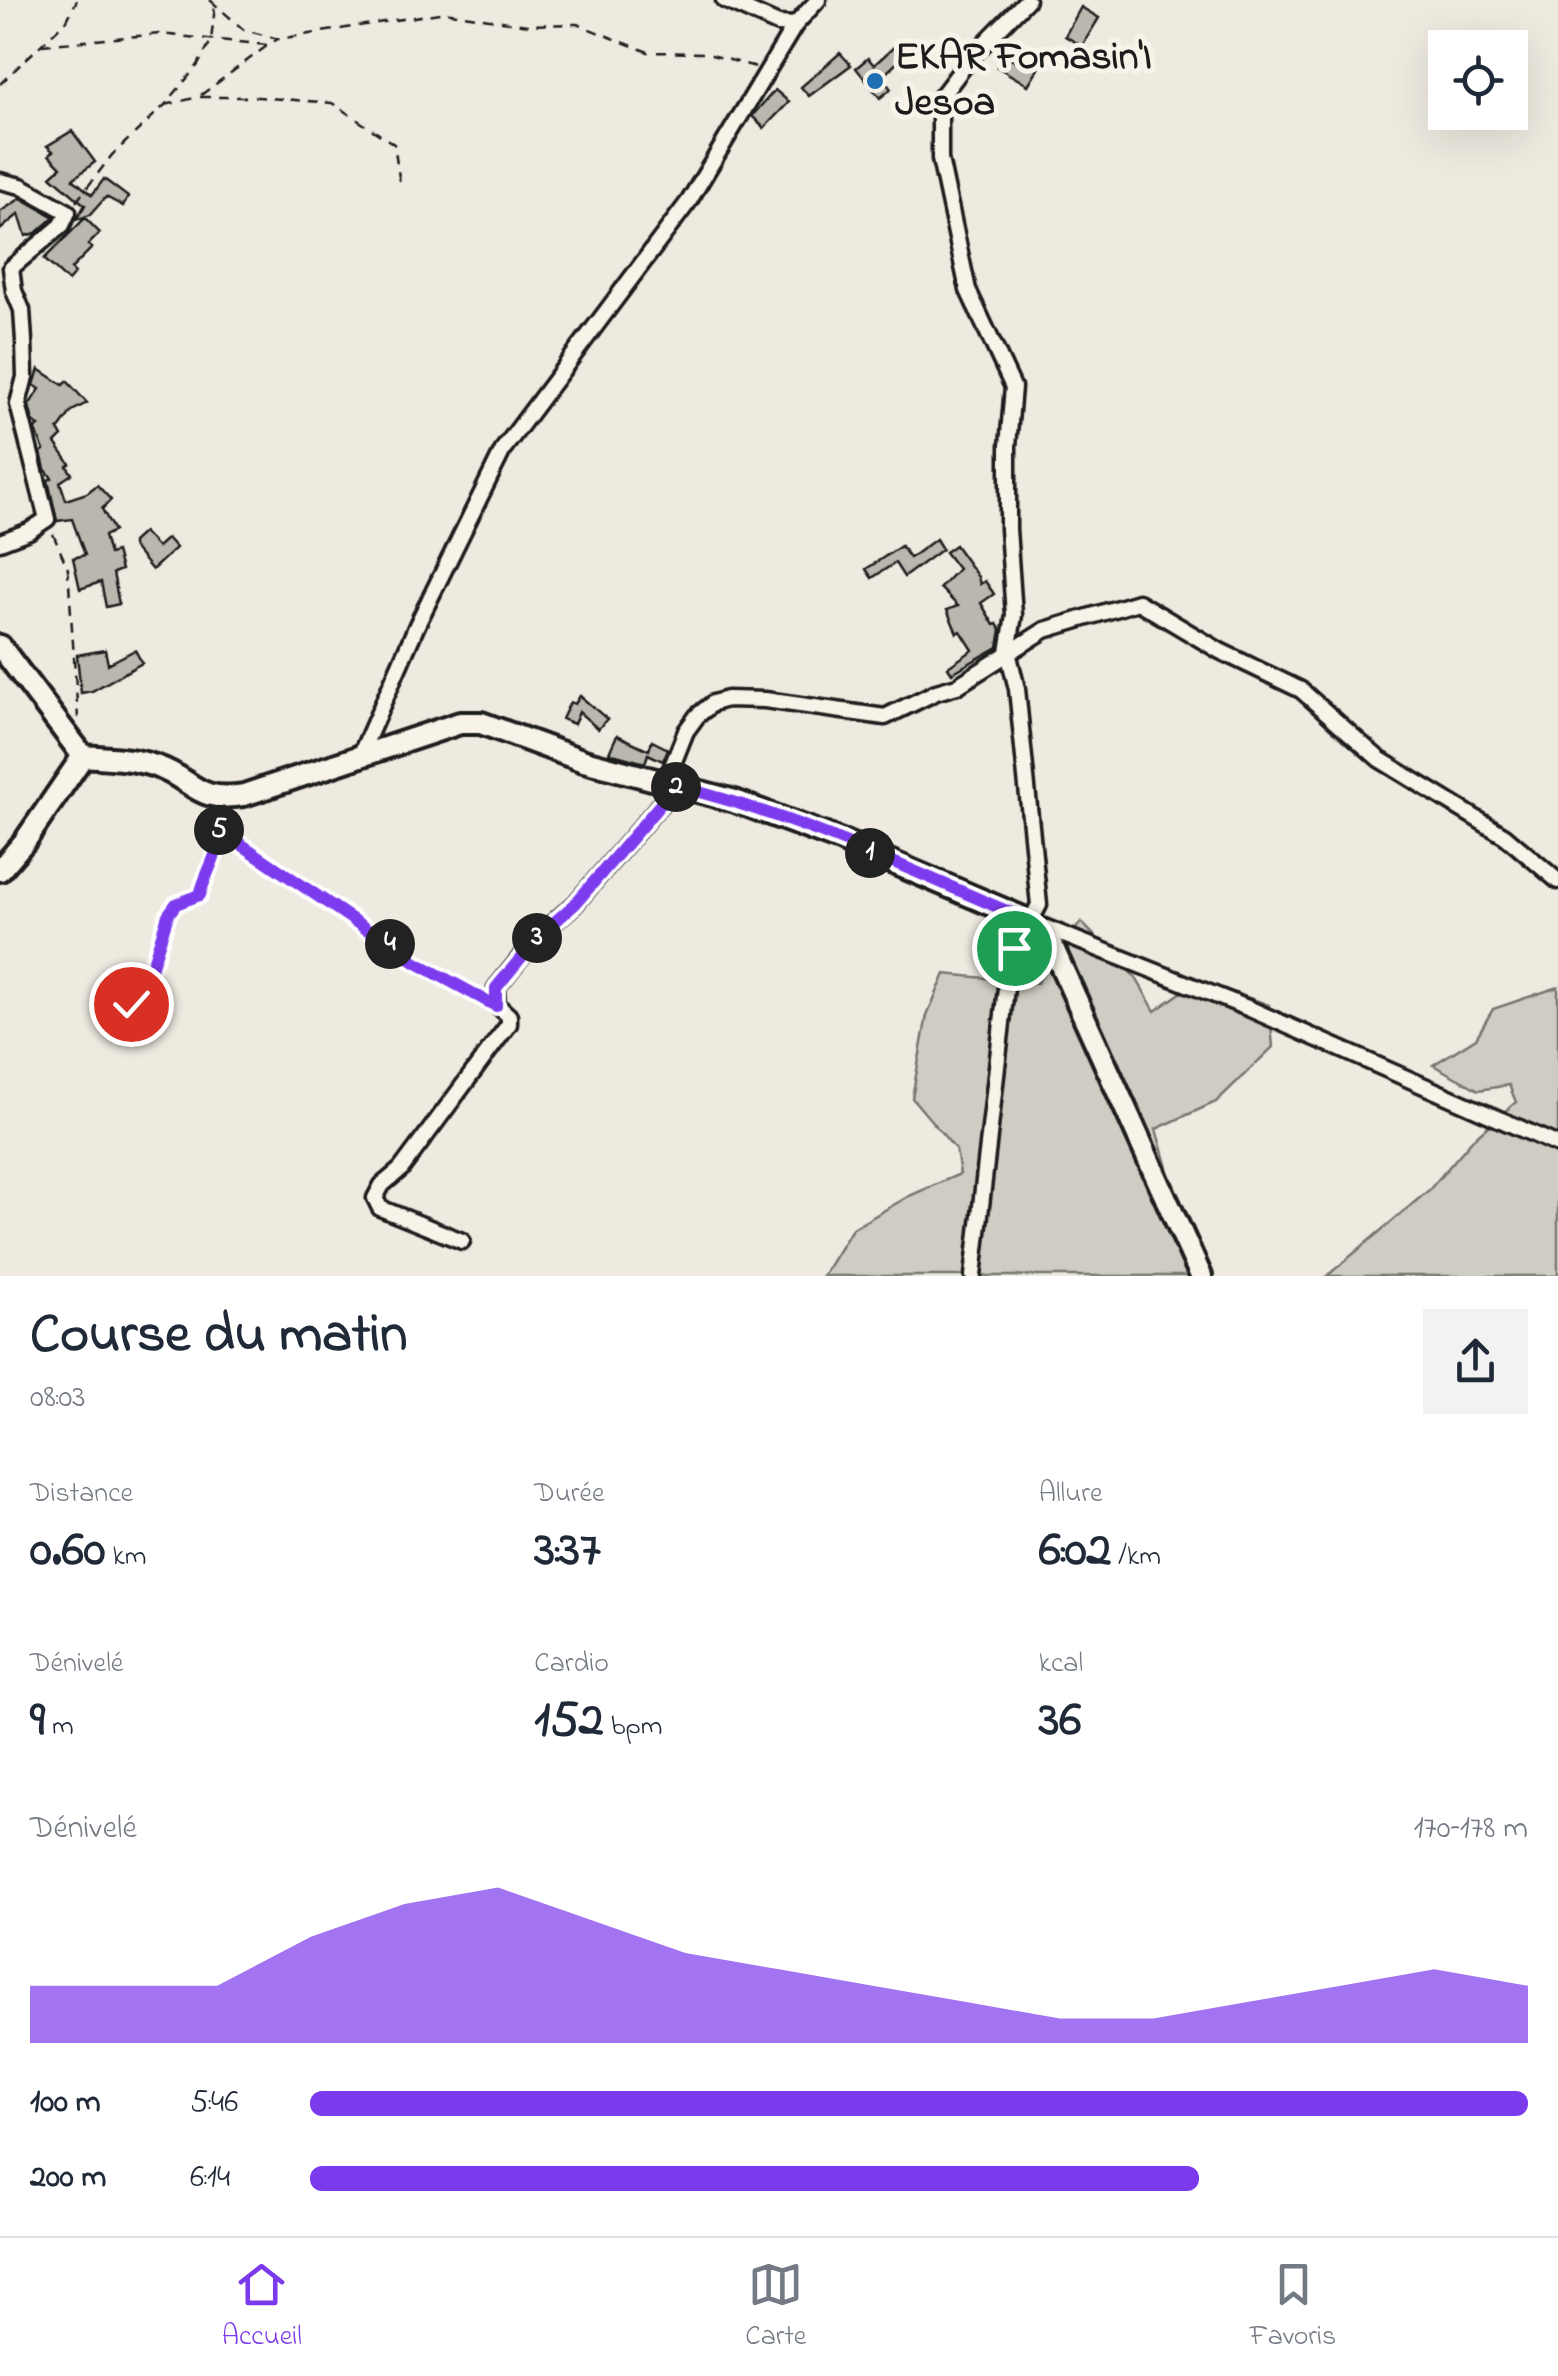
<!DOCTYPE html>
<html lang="fr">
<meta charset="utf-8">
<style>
:root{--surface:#fff;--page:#f2f2f3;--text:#1f2937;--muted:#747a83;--line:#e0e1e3;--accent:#7c3aed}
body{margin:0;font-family:"Indie Flower",sans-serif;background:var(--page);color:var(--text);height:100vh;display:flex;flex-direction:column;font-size:38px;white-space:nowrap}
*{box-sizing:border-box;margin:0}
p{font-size:32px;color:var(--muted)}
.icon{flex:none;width:55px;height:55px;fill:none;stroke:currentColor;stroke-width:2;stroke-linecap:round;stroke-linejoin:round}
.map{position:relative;height:1276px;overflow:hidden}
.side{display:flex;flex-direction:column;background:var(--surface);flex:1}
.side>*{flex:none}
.buttons{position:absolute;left:1428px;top:30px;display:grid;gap:20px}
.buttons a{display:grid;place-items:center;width:100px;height:100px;border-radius:0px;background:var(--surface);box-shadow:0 10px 40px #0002;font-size:50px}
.pin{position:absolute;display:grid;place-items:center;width:85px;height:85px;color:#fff;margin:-42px;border:5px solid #fff;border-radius:50%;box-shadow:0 2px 10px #0007}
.km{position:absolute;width:50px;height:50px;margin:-25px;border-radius:50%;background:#222;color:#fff;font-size:28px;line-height:50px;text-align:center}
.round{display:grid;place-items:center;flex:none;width:105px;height:105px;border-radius:0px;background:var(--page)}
.headline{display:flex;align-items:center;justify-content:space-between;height:170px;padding:0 30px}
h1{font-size:55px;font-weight:700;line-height:75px}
.figures{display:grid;grid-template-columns:repeat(3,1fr);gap:15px;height:170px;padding:10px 30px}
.figures div{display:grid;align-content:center}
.figures b{font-size:50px;font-weight:700}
.figures small{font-size:28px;font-weight:400}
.figures p{font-size:28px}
.chart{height:280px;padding:20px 30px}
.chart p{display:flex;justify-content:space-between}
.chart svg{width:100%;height:180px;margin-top:10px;fill:var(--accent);opacity:.7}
ul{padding:0 30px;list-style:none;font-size:32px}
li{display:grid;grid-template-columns:160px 120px 1fr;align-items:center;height:75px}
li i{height:25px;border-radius:12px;background:var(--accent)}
.tab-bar{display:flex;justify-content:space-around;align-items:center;height:140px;border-top:2px solid var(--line);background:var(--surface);font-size:28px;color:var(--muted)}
.tab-bar a{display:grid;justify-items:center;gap:5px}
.tab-bar .active{color:var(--accent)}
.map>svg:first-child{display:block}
</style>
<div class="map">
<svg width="1558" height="1276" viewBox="0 0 1558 1276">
<rect width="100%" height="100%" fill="#eeeae0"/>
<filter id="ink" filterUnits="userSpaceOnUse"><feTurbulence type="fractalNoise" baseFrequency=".01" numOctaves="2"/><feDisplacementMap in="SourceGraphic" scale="20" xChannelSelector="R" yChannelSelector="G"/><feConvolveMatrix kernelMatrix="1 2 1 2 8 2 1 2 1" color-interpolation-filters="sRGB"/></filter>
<g filter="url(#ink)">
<g fill="#cfccc3" stroke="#767470" stroke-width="2.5">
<polygon points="1081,922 1136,978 1155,1011 1199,980 1269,1005 1273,1047 1216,1102 1156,1129 1197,1272 1201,1276 823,1276 852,1229 909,1196 960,1174 956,1150 912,1098 927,1015 945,974 1037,983"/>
<polygon points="1558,987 1558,1276 1327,1276 1429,1190 1473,1139 1516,1102 1509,1085 1479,1090 1433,1065 1476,1038 1493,1009"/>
</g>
<g fill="#bab7af" stroke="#1c1c1c" stroke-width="2.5">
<polygon points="1081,7 1099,18 1082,46 1065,36"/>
<polygon points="895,46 904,56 882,77 891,89 880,98 856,68 868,58 874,65"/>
<polygon points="840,53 851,65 809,96 801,87"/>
<polygon points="1006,55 1022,66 1028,57 1041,64 1028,85 997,67"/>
<polygon points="775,90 789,102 764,128 752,116"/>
<polygon points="72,131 95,162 73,179 92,195 104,179 128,197 123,206 106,197 90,215 76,220 85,205 51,176 61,167 49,155 53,151 47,146"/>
<polygon points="21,198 54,217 36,233 26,236 19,214 0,230 0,212"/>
<polygon points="85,218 100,233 88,245 92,248 71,269 75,273 68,281 44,259"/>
<polygon points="39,369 63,385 67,381 87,403 72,411 58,430 62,436 55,443 70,464 67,466 72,474 60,482 66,500 87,493 97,485 111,500 102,509 114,531 104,536 109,554 116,552 121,570 113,573 119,604 106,607 101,582 80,589 73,558 85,555 72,519 57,521 48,480 52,478 45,469 41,452 44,450 35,429 39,426 33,422 29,405 40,389 34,385"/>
<polygon points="143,532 157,547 167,538 176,548 152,570 132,546 132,542"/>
<polygon points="936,539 942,549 904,577 895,563 872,578 866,569 901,546 910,558"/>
<polygon points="955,545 978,577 980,584 985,581 994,594 981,603 994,625 997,624 1001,630 998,647 952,673 948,667 973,650 961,631 957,633 947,610 958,606 940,588 958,569 945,552"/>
<polygon points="105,650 108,664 135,650 142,663 92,691 81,693 77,655"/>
<polygon points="580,696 607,719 598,729 579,712 574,724 562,719 570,702 575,704"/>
<polygon points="617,735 649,750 652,741 668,749 663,761 648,754 645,763 609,753"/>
</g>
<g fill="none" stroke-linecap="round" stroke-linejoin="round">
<g stroke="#1c1c1c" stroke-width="21">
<g id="street">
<polyline points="724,0 778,24 795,25 818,0"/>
<polyline points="0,181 21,186 68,212 62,225 11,268 14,291 22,310 24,341 25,377 18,404 47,519 29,531 0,542"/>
<polyline points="359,758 417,625 504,448 689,201 795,25"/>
<polyline points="665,784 686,731 697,716 713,703 727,699 765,700 885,717 936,692 957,686 1045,630 1138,602 1220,651 1301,690 1379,759 1505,836 1558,881"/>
<polyline points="1034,923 1250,1009 1558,1145"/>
<polyline points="462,1241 380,1208 375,1198 382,1185 401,1169 509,1024 509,1016 497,1005 496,988 539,935 575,904 676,786"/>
<polyline points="973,1276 1009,962 1039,905 1017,689 1008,652 1014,615 1008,529 1008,446 1013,387 968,290 940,159 940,98 971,57 1027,0"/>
</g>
</g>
<g stroke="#1c1c1c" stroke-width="28">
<g id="secondary">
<path d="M0 646 83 756C107 758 132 758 155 766 195 779 194 803 244 795L460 723H481L584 761 735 801 842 841 1030 921 1053 948 1201 1276"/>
<polyline points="0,870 25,841 83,756"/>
</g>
</g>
<g stroke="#1c1c1c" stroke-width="2.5" stroke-dasharray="10 8" stroke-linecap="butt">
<polyline points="210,0 244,30 279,39 445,12 527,25 577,24 648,52 704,53 756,67"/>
<polyline points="42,45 159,34 268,45 278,39"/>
<polyline points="0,84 67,20 77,0"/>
<polyline points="201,95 267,46"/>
<polyline points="165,105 199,97 258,97 332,103 394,144 400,184"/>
<polyline points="76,202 112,155 165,105 198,65 211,41 215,6"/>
<polyline points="53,534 68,569 78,718"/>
<polyline points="220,830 415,961 484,998"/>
<path d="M113 1013 131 1004 145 988 168 915 177 903 200 895C209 860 227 850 213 812"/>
</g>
<use href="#street" stroke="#f7f3e8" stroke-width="14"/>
<use href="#secondary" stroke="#f7f3e8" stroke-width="20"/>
</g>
</g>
<g fill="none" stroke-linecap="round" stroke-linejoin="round" filter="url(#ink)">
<g stroke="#fff" stroke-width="20">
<path id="route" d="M131 1004 145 988 168 915 176 904 200 895C206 871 219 855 220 830L415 962 496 1006V988L539 936 575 904 676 786C799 816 914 872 1030 921L1014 948"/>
</g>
<use href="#route" stroke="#7c3aed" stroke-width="12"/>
</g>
<circle fill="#1f6fb2" stroke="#f7f3e8" stroke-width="4" cx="875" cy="81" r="10"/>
<g text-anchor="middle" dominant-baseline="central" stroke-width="10" stroke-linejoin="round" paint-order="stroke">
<g font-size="40" font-weight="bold" fill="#1c1c1c" stroke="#f7f3e8" text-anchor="start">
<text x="895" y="58">EKAR Fomasin'I<tspan x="895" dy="46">Jesoa</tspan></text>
</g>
</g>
</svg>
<div class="buttons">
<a><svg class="icon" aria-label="locate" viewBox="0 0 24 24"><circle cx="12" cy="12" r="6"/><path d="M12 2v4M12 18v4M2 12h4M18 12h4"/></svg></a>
</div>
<div class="pin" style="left:1014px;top:948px;background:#1e9e55"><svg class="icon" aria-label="arrive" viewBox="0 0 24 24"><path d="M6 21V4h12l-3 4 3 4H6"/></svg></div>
<div class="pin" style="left:131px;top:1004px;background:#d93025"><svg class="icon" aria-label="check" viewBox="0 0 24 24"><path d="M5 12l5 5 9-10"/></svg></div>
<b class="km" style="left:870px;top:853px">1</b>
<b class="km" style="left:676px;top:787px">2</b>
<b class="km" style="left:537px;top:938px">3</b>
<b class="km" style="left:390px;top:944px">4</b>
<b class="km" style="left:219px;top:830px">5</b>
</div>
<section class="side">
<div class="headline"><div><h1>Course du matin</h1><p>08:03</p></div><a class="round"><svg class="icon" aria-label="share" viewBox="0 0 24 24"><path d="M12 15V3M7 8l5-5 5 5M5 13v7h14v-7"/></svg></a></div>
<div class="figures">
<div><p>Distance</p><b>0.60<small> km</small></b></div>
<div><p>Durée</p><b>3:37</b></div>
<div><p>Allure</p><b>6:02<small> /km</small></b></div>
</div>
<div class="figures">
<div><p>Dénivelé</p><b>9<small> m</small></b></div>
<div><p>Cardio</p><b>152<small> bpm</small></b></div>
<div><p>kcal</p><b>36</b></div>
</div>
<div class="chart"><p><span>Dénivelé</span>170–178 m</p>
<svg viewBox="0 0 160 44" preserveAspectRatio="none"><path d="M0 44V30L10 30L20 30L30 18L40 10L50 6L60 14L70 22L80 26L90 30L100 34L110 38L120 38L130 34L140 30L150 26L160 30V44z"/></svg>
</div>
<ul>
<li><b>100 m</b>5:46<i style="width:100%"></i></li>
<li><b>200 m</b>6:14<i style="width:73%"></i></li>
</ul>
</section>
<nav class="tab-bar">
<a class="active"><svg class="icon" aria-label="home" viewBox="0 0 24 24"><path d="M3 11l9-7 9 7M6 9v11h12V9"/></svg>Accueil</a>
<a><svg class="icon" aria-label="map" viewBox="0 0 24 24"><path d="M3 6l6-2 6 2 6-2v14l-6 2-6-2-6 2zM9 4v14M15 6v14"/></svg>Carte</a>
<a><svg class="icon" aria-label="saved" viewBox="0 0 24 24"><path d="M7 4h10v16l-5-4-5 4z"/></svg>Favoris</a>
</nav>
